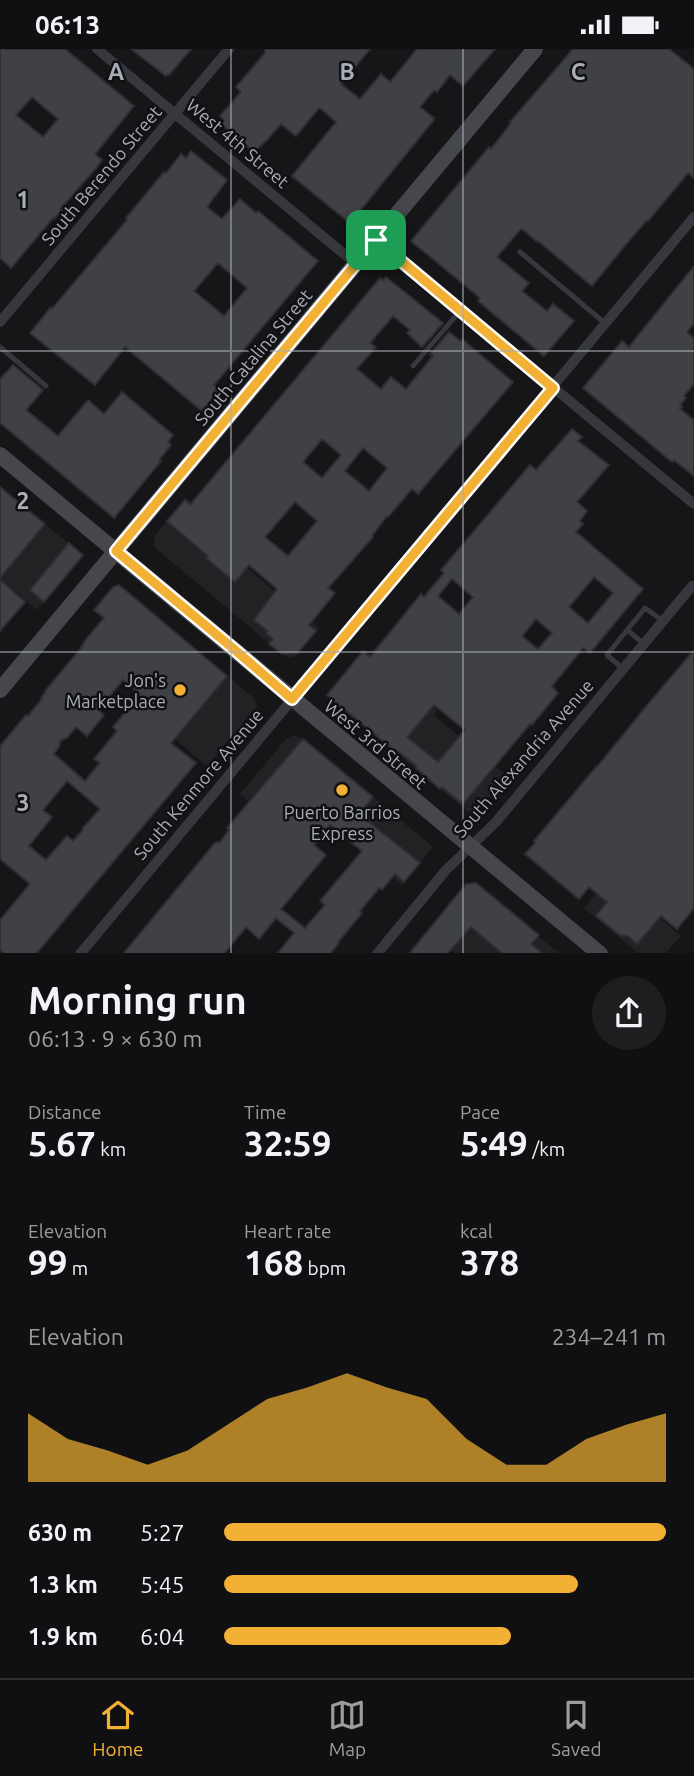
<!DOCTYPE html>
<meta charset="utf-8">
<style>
:root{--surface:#101012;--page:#1e1e20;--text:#f1f3f6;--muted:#9c9d9f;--line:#303032;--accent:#f2b134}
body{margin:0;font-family:Ubuntu,sans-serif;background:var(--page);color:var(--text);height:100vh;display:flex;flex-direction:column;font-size:26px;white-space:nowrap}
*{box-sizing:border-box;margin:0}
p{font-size:23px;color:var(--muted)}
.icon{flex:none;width:38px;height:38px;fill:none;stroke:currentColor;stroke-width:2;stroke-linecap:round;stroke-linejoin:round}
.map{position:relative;height:904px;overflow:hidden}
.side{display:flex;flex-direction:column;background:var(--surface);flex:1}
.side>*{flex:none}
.pin{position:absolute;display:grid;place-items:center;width:60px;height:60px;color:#fff;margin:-30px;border-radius:14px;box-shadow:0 4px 10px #0006}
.round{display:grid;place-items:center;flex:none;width:74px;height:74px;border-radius:37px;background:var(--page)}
.summary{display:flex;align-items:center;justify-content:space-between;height:119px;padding:0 28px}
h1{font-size:38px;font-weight:600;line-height:52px}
.figures{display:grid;grid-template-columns:repeat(3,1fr);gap:10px;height:119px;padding:7px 28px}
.figures div{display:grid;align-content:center}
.figures b{font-size:35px;font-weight:600}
.figures small{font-size:19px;font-weight:400}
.figures p{font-size:19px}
.chart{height:196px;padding:14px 28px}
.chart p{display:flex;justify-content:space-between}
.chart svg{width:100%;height:126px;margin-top:7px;fill:var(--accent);opacity:.7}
ul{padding:0 28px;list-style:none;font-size:23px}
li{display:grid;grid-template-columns:112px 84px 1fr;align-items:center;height:52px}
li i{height:18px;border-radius:9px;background:var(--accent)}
.status{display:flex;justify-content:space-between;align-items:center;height:49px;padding:0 35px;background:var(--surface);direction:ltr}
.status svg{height:19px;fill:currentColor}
.dock{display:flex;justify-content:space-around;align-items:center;height:98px;border-top:2px solid var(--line);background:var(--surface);font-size:19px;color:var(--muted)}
.dock a{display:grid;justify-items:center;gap:4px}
.dock .current{color:var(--accent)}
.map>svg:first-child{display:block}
</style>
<div class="status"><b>06:13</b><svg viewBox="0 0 49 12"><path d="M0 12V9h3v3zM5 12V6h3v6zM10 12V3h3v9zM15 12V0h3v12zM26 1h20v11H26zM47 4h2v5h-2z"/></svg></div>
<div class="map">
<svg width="694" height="905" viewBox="0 0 694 905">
<rect width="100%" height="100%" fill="#161618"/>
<g fill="#222225">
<polygon points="0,438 83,506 37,561 0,531"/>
<polygon points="186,449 256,507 247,519 319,579 296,607 290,609 282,605 154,498 154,489 156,485"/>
<polygon points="119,536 255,650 257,658 207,717 132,655 162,618 94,561 113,538"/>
<polygon points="364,600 437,661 434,666 507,727 476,764 474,765 468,763 327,646"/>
<polygon points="294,686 303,690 433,798 402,836 331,776 308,802 240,745 286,690"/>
<polygon points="610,828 681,887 666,904 638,904 584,859"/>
<polygon points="476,834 539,886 538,887 559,904 455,904 427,882 466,835"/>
</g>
<g fill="#404145" stroke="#303034" stroke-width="2" fill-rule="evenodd">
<path d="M0 0H65L134 57 95 105 102 111 97 118 63 157 60 160 62 161 54 170 53 169 11 219 0 209ZM32 48 58 70 43 88 16 66Z"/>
<polygon points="131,0 191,0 169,26 168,25 166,27"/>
<polygon points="265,0 370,0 341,35 360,50 381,25 390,33 417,0 495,0 463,37 450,26 437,43 434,41 420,58 434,69 433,72 350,174 292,127 336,73 321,60 319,59 296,87 281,75 267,91 254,103 221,75 224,71 220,67 241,43 236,38 265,4"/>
<polygon points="573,0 669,0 694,20 694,129 688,124 648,172 647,171 627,194 592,237 538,192 537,193 522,180 519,182 497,208 529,234 522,242 547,262 553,255 574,272 544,307 478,252 480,249 411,192 489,98 491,100 511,74 510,73"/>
<path d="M191 102 227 131 207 158 222 170 240 150 256 164 258 162 318 212 214 336 219 341 202 362 125 298 95 336 30 284 51 258 52 260 127 171 126 169 164 123 166 124 181 105 186 109ZM218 214 247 239 224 267 194 242Z"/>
<polygon points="694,217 694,274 687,283 694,289 694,335 684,347 686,349 680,356 682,358 680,360 694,371 694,427 674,411 672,413 583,339 622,292 629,298"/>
<path d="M386 228 443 274 422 298 407 284 410 281 393 267 370 294 376 298 357 320 381 340 391 328 406 340 433 307 430 305 449 283 460 292 462 290 513 333 418 445 412 440 388 468 387 467 372 487 373 488 328 539 335 544 309 576 316 582 298 604 282 605 269 595 273 590 266 584 268 582 254 571 277 540 249 516 235 533 206 509 208 507 167 472 185 451 190 456 380 229 383 231ZM322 390 341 406 322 429 303 413ZM363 399 387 419 369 442 345 422ZM295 453 317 472 288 507 265 488Z"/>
<polygon points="13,316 43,341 26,361 58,387 88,351 104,365 122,343 173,386 168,393 171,396 159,411 161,412 114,469 0,374 0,330"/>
<path d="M572 380 582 388 578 392 609 416 577 453 587 462 580 472 583 475 576 483 643 540 590 604 583 599 552 637 558 644 532 676 530 675 463 755 442 738 440 740 416 719 417 717 396 701 395 702 327 646 363 602 370 608 421 545 424 548 444 524 441 521 530 416 536 421ZM594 528 613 544 588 574 569 558ZM452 530 473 548 459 565 438 547ZM536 570 552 584 538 600 522 587ZM434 656 465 681 438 713 407 688Z"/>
<polygon points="0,438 45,475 0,529"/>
<polygon points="69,494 83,506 44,553 30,541"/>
<polygon points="0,531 25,553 0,582"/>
<path d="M119 536 227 627 171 694 196 714 36 905H4L0 901V871L30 835 0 810V697L26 666 28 667 42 650 41 649 46 643 45 642 82 598H81L87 589 104 569 94 561 113 538ZM123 631 140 645 113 678 117 682 94 710 100 714 85 732 54 705 59 698 61 691 67 689 76 678 87 687 104 666 98 661ZM67 732 100 760 83 779V781L73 792 67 787 46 811 29 797 52 768 43 761Z"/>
<polygon points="694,601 694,859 677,880 661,867 637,895 628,887 620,886 596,867 607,853 589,838 579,850 525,805 535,794 534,792 596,718 597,718 649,654"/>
<path d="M303 690 373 748 359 765 420 814 404 833 395 825 382 841 379 839 360 862 362 864 338 893 339 894 330 905H277L294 884 276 869 259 890 246 878 224 905H123L215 794 220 793 229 781 227 779ZM330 776 362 802 320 852 325 856 305 879 281 860 326 806 314 796Z"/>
<polygon points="476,834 539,886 531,895 543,905 503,905 471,878 447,905 409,905 466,835"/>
</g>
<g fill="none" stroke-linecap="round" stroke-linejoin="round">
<g stroke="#37383d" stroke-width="5">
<polyline points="520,203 606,275"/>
<polyline points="0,298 46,337"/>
<polyline points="413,317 460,262"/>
<polyline points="627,581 644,595"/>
<polyline points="623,620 607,606 645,559 663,572"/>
</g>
<g stroke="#37383d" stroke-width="10">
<polyline points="97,0 356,215"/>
<polyline points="375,191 694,455"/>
<polyline points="0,273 229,0"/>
<polyline points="80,905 694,168"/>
<polyline points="377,905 446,821 496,773 692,537 694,537"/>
</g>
<g stroke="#45474d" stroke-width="16">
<polyline points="0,406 600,905"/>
<polyline points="0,641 535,0"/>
</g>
</g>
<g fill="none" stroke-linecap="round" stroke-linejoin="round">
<g stroke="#fff" stroke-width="14">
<polygon id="route" points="376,191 553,339 292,650 235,601 116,502"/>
</g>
<use href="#route" stroke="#f2b134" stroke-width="9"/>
</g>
<path fill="none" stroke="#a8adb8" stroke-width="2" stroke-opacity="0.55" d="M231 0V905M463 0V905M0 302H694M0 603H694"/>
<g fill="#f2b134" stroke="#111113" stroke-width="2.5">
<circle cx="180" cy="641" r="7"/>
<circle cx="342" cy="741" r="7"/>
</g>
<g text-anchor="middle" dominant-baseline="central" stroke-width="5" stroke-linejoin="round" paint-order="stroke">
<g font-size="18" fill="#a8adb8" stroke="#111113">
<text transform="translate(238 94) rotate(40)">West 4th Street</text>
<text transform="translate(101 126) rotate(-50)">South Berendo Street</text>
<text transform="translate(253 308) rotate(-50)">South Catalina Street</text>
<text transform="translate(376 695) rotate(40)">West 3rd Street</text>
<text transform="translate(523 709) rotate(-49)">South Alexandria Avenue</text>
<text transform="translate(198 735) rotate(-50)">South Kenmore Avenue</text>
</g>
<g font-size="18" fill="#a8adb8" stroke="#111113" text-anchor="end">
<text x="166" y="631">Jon's<tspan x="166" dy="21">Marketplace</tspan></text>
<text x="342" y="763" text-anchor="middle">Puerto Barrios<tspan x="342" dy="21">Express</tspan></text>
</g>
</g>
<g font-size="23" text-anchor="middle" font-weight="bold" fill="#a8adb8" stroke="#111113" stroke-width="5" stroke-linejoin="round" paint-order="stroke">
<text x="116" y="31">A</text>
<text x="347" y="31">B</text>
<text x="578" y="31">C</text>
<text x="23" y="159">1</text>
<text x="23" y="460">2</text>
<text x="23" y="762">3</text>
</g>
</svg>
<div class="pin" style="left:376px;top:191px;background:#1e9e55"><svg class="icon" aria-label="arrive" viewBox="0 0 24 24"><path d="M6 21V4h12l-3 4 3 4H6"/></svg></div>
</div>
<section class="side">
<div class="summary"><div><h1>Morning run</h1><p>06:13 · 9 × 630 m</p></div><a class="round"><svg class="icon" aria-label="share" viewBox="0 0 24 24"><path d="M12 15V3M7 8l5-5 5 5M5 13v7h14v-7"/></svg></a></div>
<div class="figures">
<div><p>Distance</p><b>5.67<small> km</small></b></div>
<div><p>Time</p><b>32:59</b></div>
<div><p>Pace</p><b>5:49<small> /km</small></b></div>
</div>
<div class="figures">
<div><p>Elevation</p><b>99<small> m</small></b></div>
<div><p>Heart rate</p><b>168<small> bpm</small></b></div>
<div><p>kcal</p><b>378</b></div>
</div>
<div class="chart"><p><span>Elevation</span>234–241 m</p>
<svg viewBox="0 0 160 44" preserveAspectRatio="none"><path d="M0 44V20L10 29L20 33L30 38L40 33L50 24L60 15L70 11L80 6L90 11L100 15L110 29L120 38L130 38L140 29L150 24L160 20V44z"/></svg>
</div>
<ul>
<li><b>630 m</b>5:27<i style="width:100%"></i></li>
<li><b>1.3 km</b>5:45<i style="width:80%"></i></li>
<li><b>1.9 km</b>6:04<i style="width:65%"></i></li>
</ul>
</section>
<nav class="dock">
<a class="current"><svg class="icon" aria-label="home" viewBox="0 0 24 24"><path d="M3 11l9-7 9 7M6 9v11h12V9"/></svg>Home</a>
<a><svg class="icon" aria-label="map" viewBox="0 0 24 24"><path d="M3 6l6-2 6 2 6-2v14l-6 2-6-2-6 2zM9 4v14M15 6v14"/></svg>Map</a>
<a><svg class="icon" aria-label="saved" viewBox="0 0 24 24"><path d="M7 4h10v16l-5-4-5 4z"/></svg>Saved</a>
</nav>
